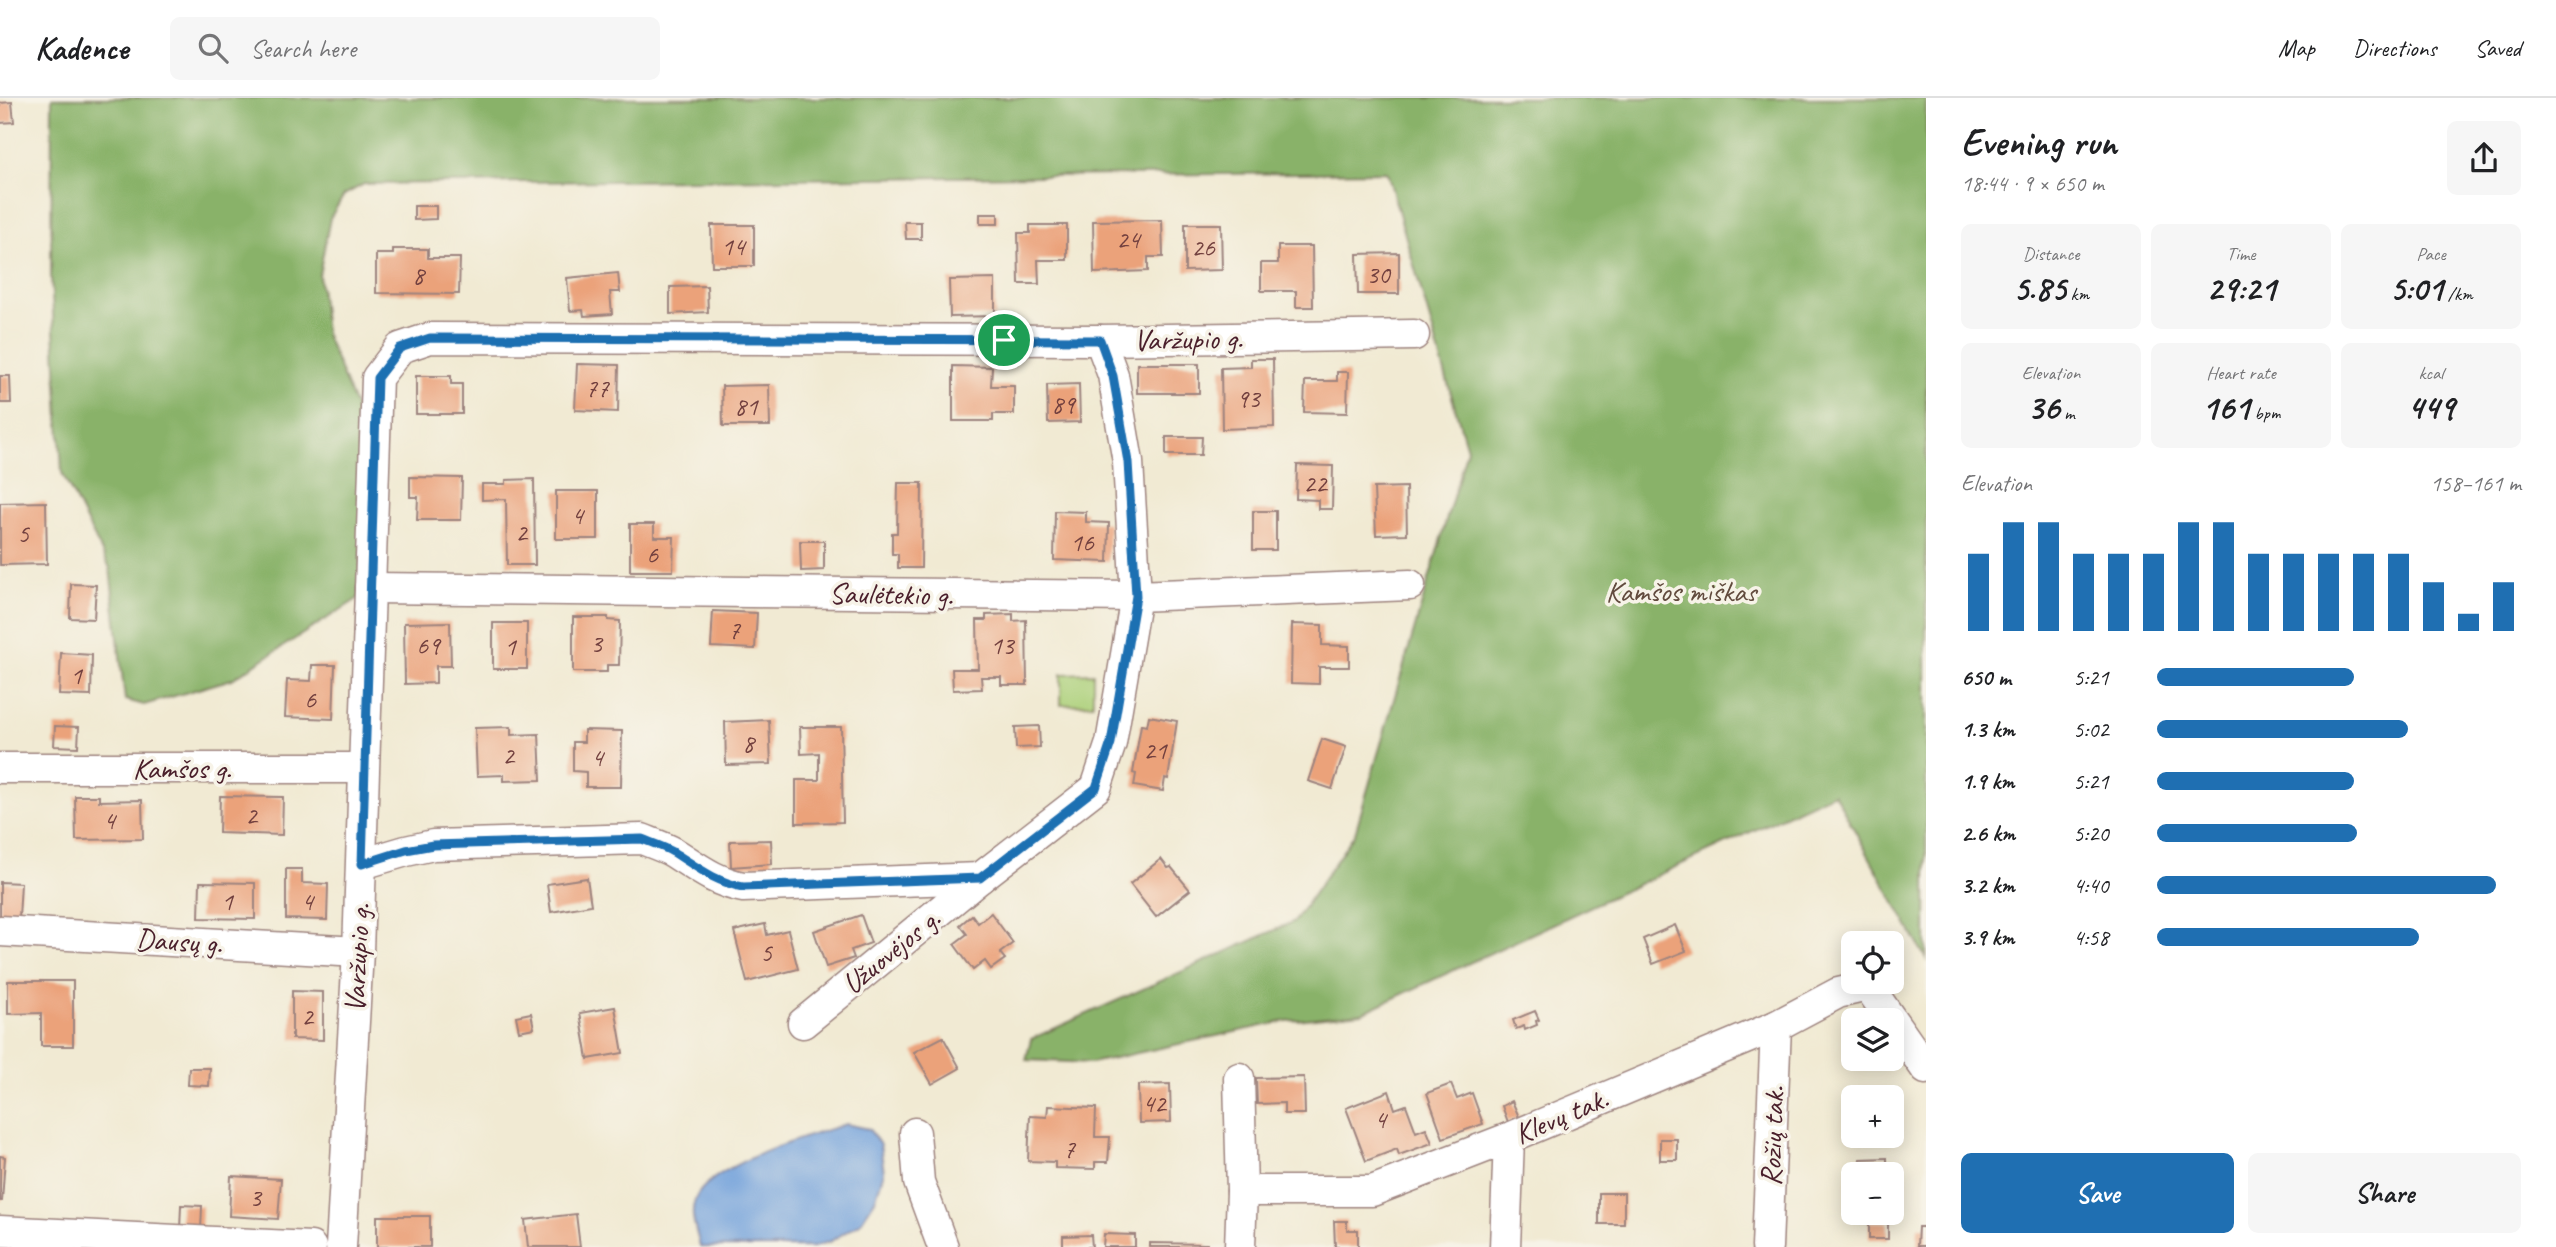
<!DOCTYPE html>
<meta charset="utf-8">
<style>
:root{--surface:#fff;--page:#f6f6f6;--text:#202124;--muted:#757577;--line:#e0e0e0;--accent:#1f6fb2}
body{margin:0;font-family:Caveat,sans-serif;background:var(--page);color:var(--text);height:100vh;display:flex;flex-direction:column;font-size:26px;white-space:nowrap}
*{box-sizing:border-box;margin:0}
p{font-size:23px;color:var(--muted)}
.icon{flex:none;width:38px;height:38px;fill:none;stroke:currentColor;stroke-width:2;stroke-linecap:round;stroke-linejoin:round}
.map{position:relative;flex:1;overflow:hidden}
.panel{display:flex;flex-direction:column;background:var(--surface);width:630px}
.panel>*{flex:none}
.tools{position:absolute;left:1841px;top:833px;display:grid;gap:14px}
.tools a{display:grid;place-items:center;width:63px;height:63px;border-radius:10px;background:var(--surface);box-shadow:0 4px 18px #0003;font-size:35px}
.pin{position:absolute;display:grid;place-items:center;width:60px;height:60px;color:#fff;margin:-30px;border:4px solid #fff;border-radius:50%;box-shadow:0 2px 7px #0007}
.round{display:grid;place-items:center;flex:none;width:74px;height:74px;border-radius:10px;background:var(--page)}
.head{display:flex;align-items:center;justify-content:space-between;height:119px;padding:0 35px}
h1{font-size:38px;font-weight:700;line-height:52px}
.metrics{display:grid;grid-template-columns:repeat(3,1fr);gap:10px;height:119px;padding:7px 35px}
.metrics div{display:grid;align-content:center;border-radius:10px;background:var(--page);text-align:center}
.metrics b{font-size:35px;font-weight:700}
.metrics small{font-size:19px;font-weight:400}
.metrics p{font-size:19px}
.chart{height:196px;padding:14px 35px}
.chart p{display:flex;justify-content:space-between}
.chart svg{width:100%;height:126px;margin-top:7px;stroke:var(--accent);stroke-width:6}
.primary-button{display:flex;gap:14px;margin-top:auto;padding:14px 35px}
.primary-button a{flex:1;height:80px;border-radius:10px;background:var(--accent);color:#fff;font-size:28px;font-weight:700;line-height:80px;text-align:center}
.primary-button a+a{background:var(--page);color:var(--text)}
ul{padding:0 35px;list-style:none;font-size:23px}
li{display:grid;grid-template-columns:112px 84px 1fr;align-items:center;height:52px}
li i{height:18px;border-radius:9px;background:var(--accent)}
header{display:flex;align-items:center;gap:42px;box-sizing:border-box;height:98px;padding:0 35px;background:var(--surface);border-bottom:2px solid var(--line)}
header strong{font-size:33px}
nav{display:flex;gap:38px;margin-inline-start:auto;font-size:24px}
.search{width:490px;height:63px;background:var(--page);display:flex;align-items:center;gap:18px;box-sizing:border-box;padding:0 24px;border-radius:10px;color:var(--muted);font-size:26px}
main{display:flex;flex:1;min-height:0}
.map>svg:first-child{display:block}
</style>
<header>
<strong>Kadence</strong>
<div class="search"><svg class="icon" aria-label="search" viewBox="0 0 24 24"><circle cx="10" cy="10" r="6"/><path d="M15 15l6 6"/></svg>Search here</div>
<nav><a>Map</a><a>Directions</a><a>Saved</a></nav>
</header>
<main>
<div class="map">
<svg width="1926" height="1149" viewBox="0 0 1926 1149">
<rect width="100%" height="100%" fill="#f7f3e8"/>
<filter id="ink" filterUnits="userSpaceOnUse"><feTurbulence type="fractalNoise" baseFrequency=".0143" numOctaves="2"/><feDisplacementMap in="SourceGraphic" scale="14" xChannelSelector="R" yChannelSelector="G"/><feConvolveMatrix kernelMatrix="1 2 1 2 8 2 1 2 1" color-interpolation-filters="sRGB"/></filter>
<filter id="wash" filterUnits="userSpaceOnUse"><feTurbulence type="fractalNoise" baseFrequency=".00686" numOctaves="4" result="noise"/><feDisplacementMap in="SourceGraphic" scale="28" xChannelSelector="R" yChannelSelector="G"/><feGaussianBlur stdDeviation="1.57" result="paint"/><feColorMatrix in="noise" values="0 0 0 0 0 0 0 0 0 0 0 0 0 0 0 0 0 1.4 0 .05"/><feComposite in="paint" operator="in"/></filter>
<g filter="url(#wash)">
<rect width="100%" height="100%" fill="#f1ead3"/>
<polygon fill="#acd079" stroke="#7b7852" stroke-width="2" points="1093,575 1093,606 1061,607 1061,576"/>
<polygon fill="#89b269" stroke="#6a684a" stroke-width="2" points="52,0 1926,0 1926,861 1834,695 1362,915 1286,923 1091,965 1026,962 1031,941 1295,823 1355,735 1467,351 1387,74 364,86 344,97 330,120 319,177 325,235 366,335 359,500 232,581 144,607 125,602 110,470 62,375 51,179"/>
<path fill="#72a1db" stroke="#5e6083" stroke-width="2" d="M846 1026 869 1031 880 1047 884 1074 875 1102 860 1125 831 1143 813 1149H700C697 1134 689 1117 695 1102 707 1067 812 1037 846 1026Z"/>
<g id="blocks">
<g fill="#eba27a">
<polygon points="12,4 14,24 0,25 0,5"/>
<polygon points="414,108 436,108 436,121 414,122"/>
<rect x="980" y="116" width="18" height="10"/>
<polygon points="1162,122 1163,159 1148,159 1148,173 1094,175 1093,123"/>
<polygon points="905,124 921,124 921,141 906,141"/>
<polygon points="1185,126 1221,126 1222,172 1185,173"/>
<polygon points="711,127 754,127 754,168 712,168"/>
<polygon points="1030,127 1067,127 1067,162 1038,162 1039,186 1019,186 1018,135 1030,135"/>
<polygon points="1278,148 1312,148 1313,209 1296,209 1296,193 1261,193 1261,165 1278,165"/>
<polygon points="393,151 428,151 428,160 460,160 459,196 376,195 376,156 393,156"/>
<polygon points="1399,155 1399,196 1358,196 1357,156"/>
<polygon points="618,175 620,194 610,194 612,216 584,218 583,212 570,213 567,180"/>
<polygon points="995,181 995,218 950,219 949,182"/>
<polygon points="707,188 708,214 670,216 670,189"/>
<polygon points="1251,261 1273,261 1274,329 1222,331 1221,270 1251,269"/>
<polygon points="577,266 619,267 618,314 575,312"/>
<rect x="1137" y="266" width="62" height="29"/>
<polygon points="953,268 992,269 991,288 1014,288 1014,316 993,316 993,323 953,323"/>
<polygon points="1337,274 1348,274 1347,315 1304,314 1305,283 1337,283"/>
<polygon points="0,278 10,278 11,305 0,305"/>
<polygon points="416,278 451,278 451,286 462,286 462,316 416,316"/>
<polygon points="1079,286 1080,324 1048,325 1047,287"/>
<polygon points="769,287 770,328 723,328 722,288"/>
<polygon points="1166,339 1202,339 1201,357 1166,357"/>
<polygon points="1297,367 1333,368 1332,411 1318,411 1318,402 1296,401"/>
<polygon points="410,379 462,380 461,422 417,422 418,399 410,399"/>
<polygon points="534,381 535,467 507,467 506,401 482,402 482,386 506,386 506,382"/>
<polygon points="898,385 922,385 921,470 898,470 898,456 892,456 892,435 897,435"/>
<polygon points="1406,389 1407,436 1376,437 1374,390"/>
<rect x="556" y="393" width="42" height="48"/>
<polygon points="46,404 47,466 0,467 0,405"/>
<polygon points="1055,413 1086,414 1086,424 1109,425 1108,464 1054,462"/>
<rect x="1253" y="413" width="23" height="39"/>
<polygon points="630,426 654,426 654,439 674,439 673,473 630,473"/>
<polygon points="800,443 824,443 824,472 801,473"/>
<polygon points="71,486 96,487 94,521 70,520"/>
<polygon points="713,513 757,515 755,551 711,549"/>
<polygon points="1013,516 1013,523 1026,522 1027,587 1001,587 1001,579 981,579 982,591 953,592 952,571 978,571 977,522 986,522 986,517"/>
<polygon points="573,519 608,519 608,522 620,523 619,567 607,567 607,574 573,574"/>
<polygon points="450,524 451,568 436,568 436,585 405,586 404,525"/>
<rect x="493" y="525" width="34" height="46"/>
<polygon points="1292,526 1322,527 1322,547 1349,548 1349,569 1319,569 1319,586 1291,585"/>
<polygon points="61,555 92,557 91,598 59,597"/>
<polygon points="312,567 335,567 333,621 285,619 287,582 311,583"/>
<polygon points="1149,618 1177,623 1168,681 1165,680 1163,693 1134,688 1136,676 1133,675 1141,627 1147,628"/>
<polygon points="769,622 771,666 726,667 725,624"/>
<polygon points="55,628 79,629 78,649 54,648"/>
<polygon points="1039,628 1040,649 1016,650 1015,629"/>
<polygon points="511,629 511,637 539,636 541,682 504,683 504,677 477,678 475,630"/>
<polygon points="800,629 841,629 843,724 796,725 796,682 819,682 819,655 801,656"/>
<polygon points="584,632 622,633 621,689 586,689 586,674 573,673 573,644 584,644"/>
<polygon points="1322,641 1346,649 1332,691 1308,683"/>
<polygon points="75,698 99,698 99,703 142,702 143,741 76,742"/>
<polygon points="220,698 283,699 282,737 219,735"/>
<polygon points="771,742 772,766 731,769 730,743"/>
<polygon points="1161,761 1168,770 1171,769 1190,792 1156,819 1130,786"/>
<polygon points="286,771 302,771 302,785 328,786 327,822 286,821"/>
<polygon points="587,780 591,807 551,814 547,786"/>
<polygon points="0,784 21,785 19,820 0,820"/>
<polygon points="200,784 255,785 255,821 199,820"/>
<polygon points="991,815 1013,845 1000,855 1005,861 991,871 985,863 973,872 954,846 967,836 960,827 972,817 978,825"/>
<polygon points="861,817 871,845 851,852 854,860 826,869 814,833"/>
<polygon points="765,826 767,837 788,832 798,871 747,884 734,833"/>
<polygon points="1675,827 1686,853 1653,866 1643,841"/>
<polygon points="8,883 73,883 73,948 41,948 41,915 8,916"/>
<polygon points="292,893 323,894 323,942 292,941"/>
<polygon points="615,909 623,955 588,961 580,915"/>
<polygon points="1535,913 1539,922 1536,923 1537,927 1525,932 1524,928 1516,931 1513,922"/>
<polygon points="531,915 534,930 519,933 516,918"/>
<polygon points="943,939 960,970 932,986 914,954"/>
<polygon points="189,970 210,970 209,988 188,987"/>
<polygon points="1304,979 1305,1016 1284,1016 1284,1005 1257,1006 1256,980"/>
<polygon points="1170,986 1171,1024 1139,1025 1138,987"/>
<polygon points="1451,986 1457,1001 1472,995 1483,1026 1443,1040 1427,995"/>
<polygon points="1389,993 1395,1011 1406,1007 1416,1034 1426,1030 1432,1045 1399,1057 1397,1051 1366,1063 1346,1010"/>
<polygon points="1512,1003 1519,1019 1508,1024 1502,1008"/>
<polygon points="1048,1008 1096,1010 1095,1039 1110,1039 1108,1064 1095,1064 1095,1071 1055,1070 1055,1064 1028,1063 1030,1018 1047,1019"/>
<rect x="1660" y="1041" width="17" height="21"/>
<polygon points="0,1058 5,1059 2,1103 0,1103"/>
<polygon points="1887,1060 1887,1076 1860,1076 1860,1061"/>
<polygon points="231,1078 281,1081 278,1121 229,1118"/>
<rect x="1599" y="1095" width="25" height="31"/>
<polygon points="181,1107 202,1108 201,1133 180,1132"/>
<polygon points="576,1116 580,1149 528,1149 525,1122"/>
<rect x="377" y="1118" width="53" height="31"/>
<polygon points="1334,1123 1347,1123 1347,1132 1358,1132 1358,1149 1335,1149"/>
<rect x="1869" y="1124" width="19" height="17"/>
<polygon points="1918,1129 1926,1129 1926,1148 1917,1148"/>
<polygon points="1104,1136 1135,1137 1135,1149 1103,1149"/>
<polygon points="1091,1137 1092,1149 1063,1149 1063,1138"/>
<polygon points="1150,1145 1207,1146 1207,1149 1150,1149"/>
</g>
</g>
</g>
<g filter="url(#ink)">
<use href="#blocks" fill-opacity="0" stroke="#9e847f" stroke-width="2"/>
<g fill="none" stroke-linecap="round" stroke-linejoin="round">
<g stroke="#9e847f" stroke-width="33">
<g id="street">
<polyline points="370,490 1136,498 1410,487"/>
<polyline points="0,670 363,670"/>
<path d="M362 766 406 753 433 747 642 741C652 745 664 749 673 754 697 769 715 784 743 789L980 780"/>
<polyline points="0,833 358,854"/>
<polyline points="803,925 980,780 1096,690 1111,645 1136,498 1128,364 1113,277 1100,242"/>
<polyline points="1239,980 1242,1093 1240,1149"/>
<polyline points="915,1035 919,1084 943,1149"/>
<polyline points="1242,1093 1372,1093 1509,1040 1776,928 1838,895 1868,888 1926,971"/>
<polyline points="0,1133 311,1149"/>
<polyline points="341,1149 358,854 377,280 400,250 430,240 1100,242 1414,237"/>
<polyline points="1505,1149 1509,1040"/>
<polyline points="1767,1149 1776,928"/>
</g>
</g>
<use href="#street" stroke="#fff" stroke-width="30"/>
</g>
</g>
<g fill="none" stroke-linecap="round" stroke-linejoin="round" filter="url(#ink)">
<g stroke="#fff" stroke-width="14">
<path id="route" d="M430 240 1100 242 1113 278 1128 364 1136 498 1111 645 1096 690 980 780 743 789C715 784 697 769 673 754 664 749 652 745 642 741L433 747 406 752 362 766 377 280 400 250Z"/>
</g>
<use href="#route" stroke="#1f6fb2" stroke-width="9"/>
</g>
<g text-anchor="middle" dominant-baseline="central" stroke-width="7" stroke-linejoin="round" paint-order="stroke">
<g font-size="26" fill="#72403f">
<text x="1128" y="141">24</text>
<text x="733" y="148">14</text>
<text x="1203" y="149">26</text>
<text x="1378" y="176">30</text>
<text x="418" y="177">8</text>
<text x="597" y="290">77</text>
<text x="1248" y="300">93</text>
<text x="1063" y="306">89</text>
<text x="746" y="308">81</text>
<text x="1315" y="385">22</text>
<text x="577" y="417">4</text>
<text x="521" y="434">2</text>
<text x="23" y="435">5</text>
<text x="1082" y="444">16</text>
<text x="652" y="456">6</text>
<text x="734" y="532">7</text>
<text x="596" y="545">3</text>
<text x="428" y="547">69</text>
<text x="1002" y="547">13</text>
<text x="510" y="548">1</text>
<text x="76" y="577">1</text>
<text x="310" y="601">6</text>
<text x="748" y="645">8</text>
<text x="1155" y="652">21</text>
<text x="508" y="657">2</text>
<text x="597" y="659">4</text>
<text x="251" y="717">2</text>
<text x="109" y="722">4</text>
<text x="227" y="803">1</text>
<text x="307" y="803">4</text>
<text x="766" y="854">5</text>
<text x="307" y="918">2</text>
<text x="1154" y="1005">42</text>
<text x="1380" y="1021">4</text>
<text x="1069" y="1051">7</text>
<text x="255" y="1099">3</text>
</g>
<g font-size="30" fill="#4a1f2b" stroke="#f7f3e8">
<text transform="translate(1188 241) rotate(-1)">Varžupio g.</text>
<text transform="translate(891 496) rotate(1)">Saulėtekio g.</text>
<text x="182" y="670">Kamšos g.</text>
<text transform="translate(179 843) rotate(3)">Dausų g.</text>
<text transform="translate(891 853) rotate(-39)">Užuovėjos g.</text>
<text transform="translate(357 860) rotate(-87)">Varžupio g.</text>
<text transform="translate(1561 1018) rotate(-23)">Klevų tak.</text>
<text transform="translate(1772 1038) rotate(-88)">Rožių tak.</text>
</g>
<g font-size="30" fill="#624b3e" stroke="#f7f3e8">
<text x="1681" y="493">Kamšos miškas</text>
</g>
</g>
</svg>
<div class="tools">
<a><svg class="icon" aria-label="locate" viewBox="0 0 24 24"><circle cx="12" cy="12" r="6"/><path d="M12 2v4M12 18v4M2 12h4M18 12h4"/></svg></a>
<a><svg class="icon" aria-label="layers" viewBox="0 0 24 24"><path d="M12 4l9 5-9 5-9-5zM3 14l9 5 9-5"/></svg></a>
<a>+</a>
<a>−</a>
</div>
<div class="pin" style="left:1004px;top:242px;background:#1e9e55"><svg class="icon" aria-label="arrive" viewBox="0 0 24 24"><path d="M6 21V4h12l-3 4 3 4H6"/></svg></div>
</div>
<section class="panel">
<div class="head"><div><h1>Evening run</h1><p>18:44 · 9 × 650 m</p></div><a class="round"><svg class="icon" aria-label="share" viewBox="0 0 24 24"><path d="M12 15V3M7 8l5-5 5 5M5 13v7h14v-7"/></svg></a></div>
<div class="metrics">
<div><p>Distance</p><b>5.85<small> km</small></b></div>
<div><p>Time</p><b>29:21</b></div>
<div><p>Pace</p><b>5:01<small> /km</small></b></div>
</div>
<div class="metrics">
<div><p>Elevation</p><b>36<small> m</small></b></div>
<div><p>Heart rate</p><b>161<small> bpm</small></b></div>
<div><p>kcal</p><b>449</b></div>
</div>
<div class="chart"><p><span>Elevation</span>158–161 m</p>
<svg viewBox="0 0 160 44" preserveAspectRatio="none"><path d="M5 44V17M15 44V6M25 44V6M35 44V17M45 44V17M55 44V17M65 44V6M75 44V6M85 44V17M95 44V17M105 44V17M115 44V17M125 44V17M135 44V27M145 44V38M155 44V27"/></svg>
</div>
<ul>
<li><b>650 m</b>5:21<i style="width:54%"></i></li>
<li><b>1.3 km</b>5:02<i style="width:69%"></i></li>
<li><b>1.9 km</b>5:21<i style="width:54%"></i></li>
<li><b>2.6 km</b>5:20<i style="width:55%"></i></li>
<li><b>3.2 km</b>4:40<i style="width:93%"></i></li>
<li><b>3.9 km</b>4:58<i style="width:72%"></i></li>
</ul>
<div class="primary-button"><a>Save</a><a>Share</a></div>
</section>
</main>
